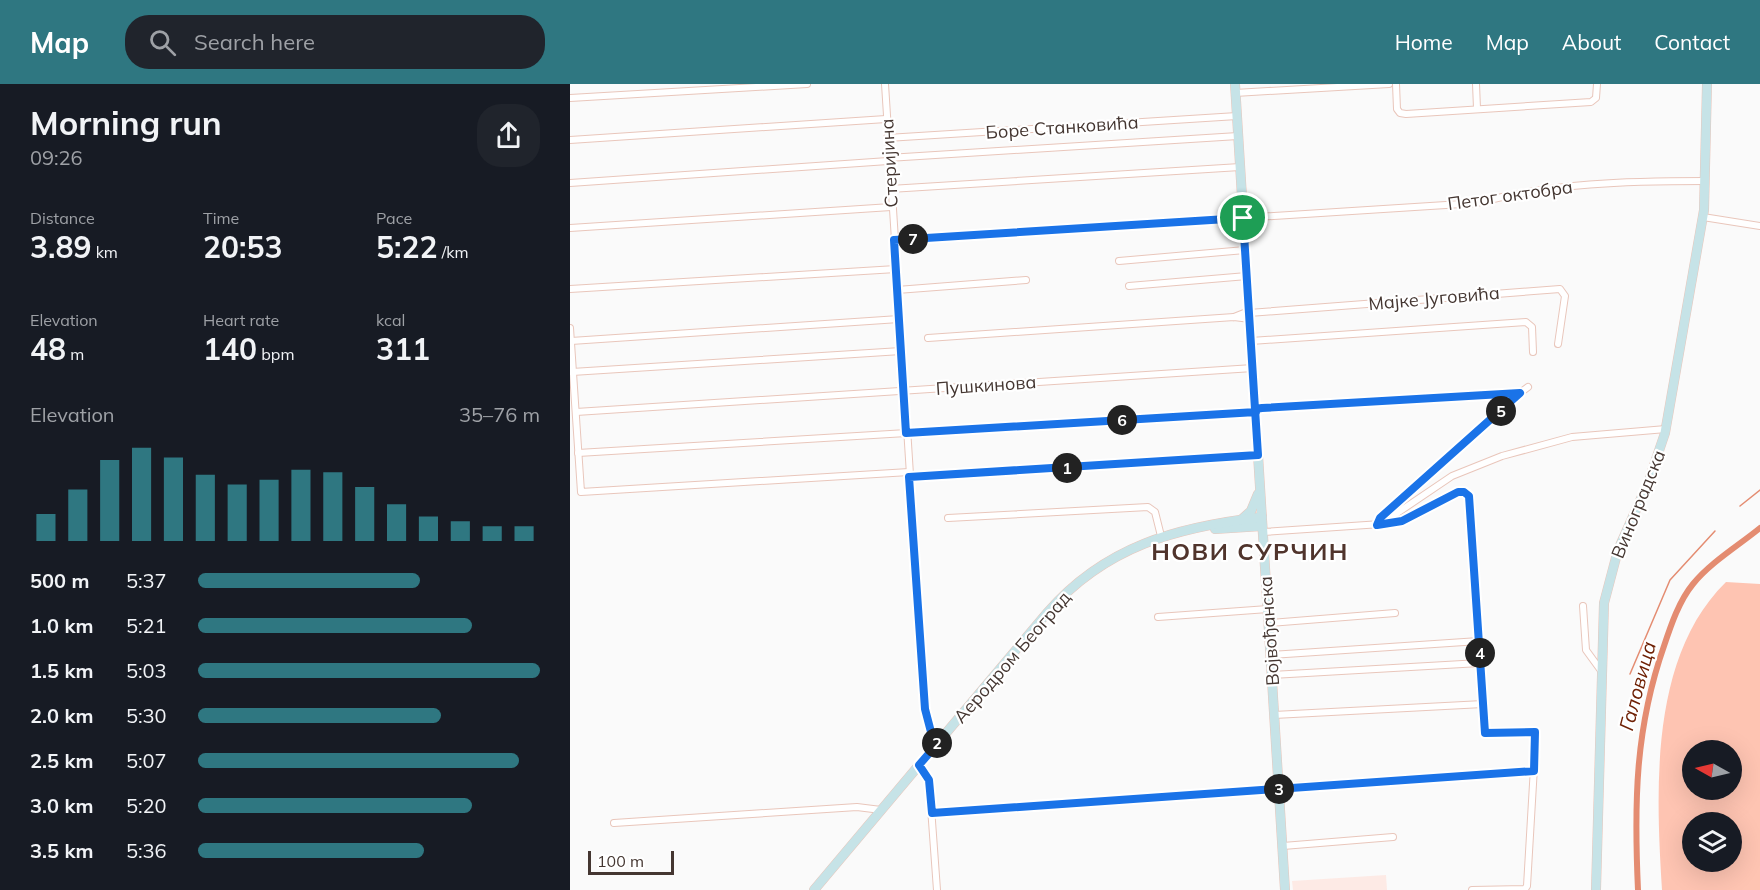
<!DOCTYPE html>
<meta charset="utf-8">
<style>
:root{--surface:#171b24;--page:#20242c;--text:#f1f3f6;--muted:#9ea1a6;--accent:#2f7781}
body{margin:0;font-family:Mulish,sans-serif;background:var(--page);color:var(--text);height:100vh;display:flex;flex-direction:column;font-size:22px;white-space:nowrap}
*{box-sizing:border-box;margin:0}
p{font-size:20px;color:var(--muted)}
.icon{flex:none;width:33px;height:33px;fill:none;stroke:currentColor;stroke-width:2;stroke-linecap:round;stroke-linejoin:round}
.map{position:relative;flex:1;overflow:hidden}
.side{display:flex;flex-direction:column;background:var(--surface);width:570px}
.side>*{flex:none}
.needle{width:39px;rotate:278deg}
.buttons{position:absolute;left:1112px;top:656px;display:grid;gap:12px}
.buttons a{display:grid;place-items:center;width:60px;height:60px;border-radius:50%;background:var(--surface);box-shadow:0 6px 24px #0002;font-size:30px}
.scale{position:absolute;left:18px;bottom:15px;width:86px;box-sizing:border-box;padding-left:6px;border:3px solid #443631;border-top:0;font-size:16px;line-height:21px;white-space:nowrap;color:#443631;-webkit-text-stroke:4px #fff;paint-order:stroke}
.pin{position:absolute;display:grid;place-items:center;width:51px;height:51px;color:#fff;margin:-26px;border:3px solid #fff;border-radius:50%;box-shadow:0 2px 6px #0007}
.km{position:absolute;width:30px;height:30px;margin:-15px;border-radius:50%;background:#222;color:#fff;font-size:16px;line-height:30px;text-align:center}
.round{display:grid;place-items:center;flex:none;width:63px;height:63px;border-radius:24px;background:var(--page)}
.overview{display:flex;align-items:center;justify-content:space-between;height:102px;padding:0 30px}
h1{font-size:33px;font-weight:700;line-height:45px}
.stats{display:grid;grid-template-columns:repeat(3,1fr);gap:9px;height:102px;padding:6px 30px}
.stats div{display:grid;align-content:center}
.stats b{font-size:30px;font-weight:700}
.stats small{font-size:16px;font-weight:400}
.stats p{font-size:16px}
.chart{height:168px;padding:12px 30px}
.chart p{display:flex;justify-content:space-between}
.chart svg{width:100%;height:108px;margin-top:6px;stroke:var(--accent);stroke-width:6}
ul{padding:0 30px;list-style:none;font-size:20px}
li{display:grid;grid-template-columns:96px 72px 1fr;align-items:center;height:45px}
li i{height:15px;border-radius:8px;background:var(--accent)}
header{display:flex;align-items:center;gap:36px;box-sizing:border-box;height:84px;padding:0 30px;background:var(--accent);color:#fff}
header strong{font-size:28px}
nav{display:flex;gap:33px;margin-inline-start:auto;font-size:21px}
.search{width:420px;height:54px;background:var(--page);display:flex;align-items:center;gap:15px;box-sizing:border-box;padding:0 21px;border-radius:24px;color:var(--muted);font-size:22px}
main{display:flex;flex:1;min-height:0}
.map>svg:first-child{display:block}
</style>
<header>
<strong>Map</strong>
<div class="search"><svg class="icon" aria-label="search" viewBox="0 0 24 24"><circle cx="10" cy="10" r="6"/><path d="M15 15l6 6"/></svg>Search here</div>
<nav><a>Home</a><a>Map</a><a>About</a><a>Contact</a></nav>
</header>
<main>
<section class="side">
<div class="overview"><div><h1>Morning run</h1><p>09:26</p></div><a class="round"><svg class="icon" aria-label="share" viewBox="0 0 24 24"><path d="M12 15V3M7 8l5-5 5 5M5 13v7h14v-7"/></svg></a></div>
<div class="stats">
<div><p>Distance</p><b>3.89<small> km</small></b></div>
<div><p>Time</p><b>20:53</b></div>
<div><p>Pace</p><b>5:22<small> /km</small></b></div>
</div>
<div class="stats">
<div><p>Elevation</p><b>48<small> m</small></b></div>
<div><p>Heart rate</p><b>140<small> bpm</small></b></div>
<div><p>kcal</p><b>311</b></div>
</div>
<div class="chart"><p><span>Elevation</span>35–76 m</p>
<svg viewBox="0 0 160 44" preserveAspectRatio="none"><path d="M5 44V33M15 44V23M25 44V11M35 44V6M45 44V10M55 44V17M65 44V21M75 44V19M85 44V15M95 44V16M105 44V22M115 44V29M125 44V34M135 44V36M145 44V38M155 44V38"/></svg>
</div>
<ul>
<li><b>500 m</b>5:37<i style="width:65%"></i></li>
<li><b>1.0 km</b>5:21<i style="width:80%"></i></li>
<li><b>1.5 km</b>5:03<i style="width:100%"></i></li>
<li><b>2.0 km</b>5:30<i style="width:71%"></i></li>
<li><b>2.5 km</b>5:07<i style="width:94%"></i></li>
<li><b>3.0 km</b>5:20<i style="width:80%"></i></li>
<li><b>3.5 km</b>5:36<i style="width:66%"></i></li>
</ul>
</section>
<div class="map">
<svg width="1190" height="806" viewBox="0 0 1190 806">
<rect width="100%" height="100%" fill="#fafafa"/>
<polygon fill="#fdeae5" points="816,791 817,806 723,806 722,797"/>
<path fill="#fec4b2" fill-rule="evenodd" d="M1156 498 1190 500V806H1092C1086 708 1079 573 1156 498ZM1122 666H1161V705H1122ZM1122 738H1161V777H1122Z"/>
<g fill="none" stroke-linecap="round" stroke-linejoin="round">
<g stroke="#e48c71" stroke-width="1.5">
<polyline points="1170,422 1190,406"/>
<polyline points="1060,590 1100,496 1145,447"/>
</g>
<path stroke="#e48c71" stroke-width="6" d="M1068 806C1064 719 1065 645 1094 562 1101 541 1109 517 1123 500 1141 478 1168 462 1190 444"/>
<g stroke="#e9c6bb" stroke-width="8">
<g id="street">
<polyline points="315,0 355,625 361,648 368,659"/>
<polyline points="826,0 827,25 830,29 836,30 1021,18 1026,14 1027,0"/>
<polyline points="906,0 907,24"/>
<polyline points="665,9 819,0"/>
<polyline points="0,14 237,0"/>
<polyline points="317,54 667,32"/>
<polyline points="0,56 316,35"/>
<polyline points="318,74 668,52"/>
<polyline points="0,99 318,77"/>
<polyline points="320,105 670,83"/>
<polyline points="1133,133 1190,142"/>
<polyline points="0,144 321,123"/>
<path d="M324 156 907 119C982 99 1057 97 1135 97"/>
<polyline points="549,177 675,166"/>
<polyline points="559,202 677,192"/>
<polyline points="0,205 326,185"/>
<polyline points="327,206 456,196"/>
<polyline points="679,229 990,205 995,212 988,260"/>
<polyline points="664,233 679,227"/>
<polyline points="0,244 11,408 339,388"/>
<polyline points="358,254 664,233 680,235"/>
<polyline points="1,257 329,235"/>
<polyline points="681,257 956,238 962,243 963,268"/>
<polyline points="2,288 331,267"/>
<polyline points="685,325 950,309 958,303"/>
<polyline points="6,328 683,284"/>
<polyline points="8,369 685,328"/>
<polyline points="339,393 688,371"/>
<polyline points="378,434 578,423 585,428 591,452"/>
<polyline points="814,439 832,437 885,409 894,408 899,412 915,649 966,649 957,802 955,805 902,806"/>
<polyline points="807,441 810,434 950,309"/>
<polyline points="693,448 811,440 882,392 932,372 1002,353 1096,345"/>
<polyline points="1013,522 1016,566 1032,588"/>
<polyline points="588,533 698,525"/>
<polyline points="699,539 825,529"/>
<polyline points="701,571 909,557"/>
<polyline points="702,591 910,579"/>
<polyline points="704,631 913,620"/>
<polyline points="349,681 359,696 367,806"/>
<polyline points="709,703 964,687"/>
<polyline points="362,729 709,706"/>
<polyline points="44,739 287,723 311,726"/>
<polyline points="713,762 823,753"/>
</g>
</g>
<g stroke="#e9c6bb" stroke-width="10">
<g id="secondary">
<polyline points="665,0 715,806"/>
<polyline points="672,435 681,427 688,410"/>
<polyline points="645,445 692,442"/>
<path d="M244 806 477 529C535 462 607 443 692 433"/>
<polyline points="1026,806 1034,519 1048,466 1078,399 1095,349 1134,126 1137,0"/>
</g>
</g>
<use href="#street" stroke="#fff" stroke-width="6"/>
<use href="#secondary" stroke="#c6e3e7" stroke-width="9"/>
</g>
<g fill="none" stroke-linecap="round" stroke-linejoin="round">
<g stroke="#fff" stroke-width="12">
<path id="route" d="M673 134C677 198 681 261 685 325 686 340 687 356 688 371L339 393 355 625 361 648 368 659 349 681 359 696 362 729 964 687 965 648 915 649 899 412 894 408H888L832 437 807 441 810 434 950 309 692 324 685 325 686 328 336 349 324 156 673 134"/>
</g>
<use href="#route" stroke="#1a73e8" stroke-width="8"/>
</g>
<g text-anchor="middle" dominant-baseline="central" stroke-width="4.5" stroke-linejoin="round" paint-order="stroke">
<g font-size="18" fill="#443631" stroke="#fff">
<text transform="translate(492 43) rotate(-4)">Боре Станковића</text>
<text transform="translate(319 79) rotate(-93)">Стеријина</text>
<text transform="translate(940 111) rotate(-8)">Петог октобра</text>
<text transform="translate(864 214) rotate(-5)">Мајке Југовића</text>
<text transform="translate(416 301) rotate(-4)">Пушкинова</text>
<text transform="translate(1068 420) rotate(-68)">Виноградска</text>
<text transform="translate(699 547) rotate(-94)">Војвођанска</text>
<text transform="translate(442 573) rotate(-49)">Аеродром Београд</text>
</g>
<g font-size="20" font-style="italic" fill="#6f2105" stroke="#fff">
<text transform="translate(1067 602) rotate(-75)">Галовица</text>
</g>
<g font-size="24" font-weight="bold" letter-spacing="1.5" fill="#50342c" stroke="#fff">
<text x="680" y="467">НОВИ СУРЧИН</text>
</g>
</g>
</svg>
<div class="buttons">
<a><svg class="needle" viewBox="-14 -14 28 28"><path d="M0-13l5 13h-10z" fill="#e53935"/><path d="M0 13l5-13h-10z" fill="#9ea1a6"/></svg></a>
<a><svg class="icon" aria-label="layers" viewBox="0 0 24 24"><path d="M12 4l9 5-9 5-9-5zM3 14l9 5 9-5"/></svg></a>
</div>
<div class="scale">100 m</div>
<div class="pin" style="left:673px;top:134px;background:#1e9e55"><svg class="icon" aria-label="arrive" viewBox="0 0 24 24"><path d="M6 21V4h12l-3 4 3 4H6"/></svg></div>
<b class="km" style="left:497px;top:384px">1</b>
<b class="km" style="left:367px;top:659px">2</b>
<b class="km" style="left:709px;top:705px">3</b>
<b class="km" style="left:910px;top:569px">4</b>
<b class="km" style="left:931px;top:327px">5</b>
<b class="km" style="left:552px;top:336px">6</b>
<b class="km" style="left:343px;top:155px">7</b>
</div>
</main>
